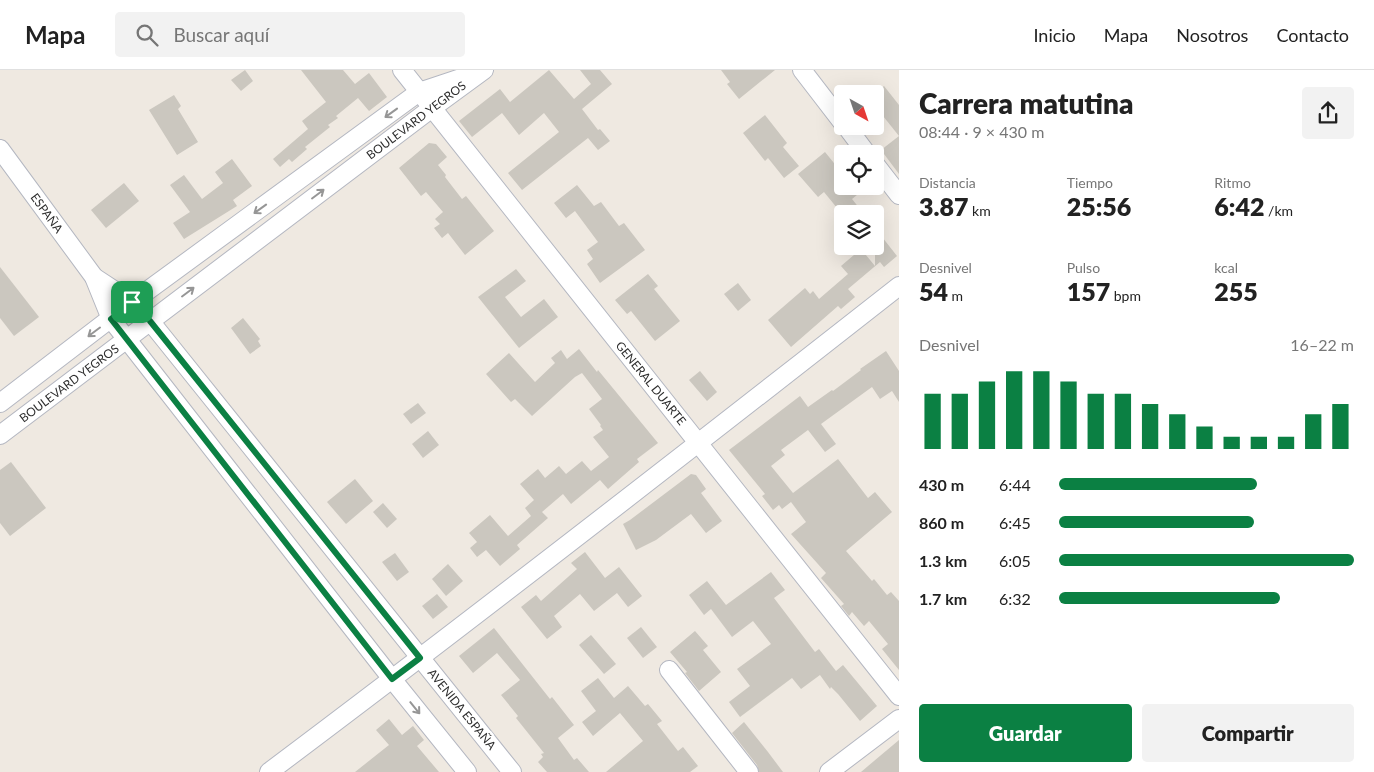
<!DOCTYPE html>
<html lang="es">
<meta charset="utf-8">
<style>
:root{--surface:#fff;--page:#f2f2f2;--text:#222;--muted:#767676;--line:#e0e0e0;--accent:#0b8043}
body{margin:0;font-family:Lato,sans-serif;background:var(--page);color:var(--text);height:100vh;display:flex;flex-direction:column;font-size:19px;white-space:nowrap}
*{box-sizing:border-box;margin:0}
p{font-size:16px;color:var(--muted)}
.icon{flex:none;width:28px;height:28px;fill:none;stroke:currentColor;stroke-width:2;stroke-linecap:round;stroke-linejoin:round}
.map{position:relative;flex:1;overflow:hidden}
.panel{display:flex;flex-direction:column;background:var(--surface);width:475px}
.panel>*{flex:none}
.needle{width:32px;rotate:140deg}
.tools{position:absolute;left:834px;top:15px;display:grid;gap:10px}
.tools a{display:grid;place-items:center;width:50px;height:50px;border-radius:5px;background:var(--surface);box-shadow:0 5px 20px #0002;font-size:25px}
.pin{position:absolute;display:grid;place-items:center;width:42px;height:42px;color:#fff;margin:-21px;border-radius:10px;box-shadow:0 2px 8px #0006}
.round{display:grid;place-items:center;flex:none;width:52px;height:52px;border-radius:5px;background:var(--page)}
.summary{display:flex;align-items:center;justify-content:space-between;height:85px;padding:0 20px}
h1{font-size:28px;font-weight:800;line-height:38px}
.metrics{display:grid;grid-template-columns:repeat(3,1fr);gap:8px;height:85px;padding:5px 20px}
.metrics div{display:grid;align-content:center}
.metrics b{font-size:25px;font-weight:800}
.metrics small{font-size:14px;font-weight:400}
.metrics p{font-size:14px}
.chart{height:140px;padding:10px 20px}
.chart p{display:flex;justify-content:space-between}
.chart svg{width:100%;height:90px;margin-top:5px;stroke:var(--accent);stroke-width:6}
.primary-button{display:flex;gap:10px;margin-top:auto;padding:10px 20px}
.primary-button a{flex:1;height:58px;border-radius:5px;background:var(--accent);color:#fff;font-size:20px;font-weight:800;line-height:58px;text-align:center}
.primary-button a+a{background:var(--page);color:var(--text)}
ul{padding:0 20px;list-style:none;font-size:16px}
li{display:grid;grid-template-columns:80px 60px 1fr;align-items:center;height:38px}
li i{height:12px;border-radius:6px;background:var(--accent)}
header{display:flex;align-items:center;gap:30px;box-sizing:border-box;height:70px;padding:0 25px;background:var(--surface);border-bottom:1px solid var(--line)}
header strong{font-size:24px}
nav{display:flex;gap:28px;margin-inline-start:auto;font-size:18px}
.search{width:350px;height:45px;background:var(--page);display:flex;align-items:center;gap:12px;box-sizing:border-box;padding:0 18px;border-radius:5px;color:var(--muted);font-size:19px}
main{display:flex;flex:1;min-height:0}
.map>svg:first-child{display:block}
</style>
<header>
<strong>Mapa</strong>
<div class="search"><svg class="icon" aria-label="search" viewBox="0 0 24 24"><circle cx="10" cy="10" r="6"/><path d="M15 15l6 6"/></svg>Buscar aquí</div>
<nav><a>Inicio</a><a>Mapa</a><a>Nosotros</a><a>Contacto</a></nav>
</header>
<main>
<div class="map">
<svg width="899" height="702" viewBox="0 0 899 702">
<rect width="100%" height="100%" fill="#efe9e1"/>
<g fill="#cbc7bf">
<polygon points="245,0 253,11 241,21 231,10"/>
<polygon points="301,0 343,0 355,14 369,3 387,27 369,41 358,28 336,46 338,48 328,55 330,57 305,77 307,79 292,92 289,89 280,97 273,89 308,59 302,51 326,32"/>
<polygon points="549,0 574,29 591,14 580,0 600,0 612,14 582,39 598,60 600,59 610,71 598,80 588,68 522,120 508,103 559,62 544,43 519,65 502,43 472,67 459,51 500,19 510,32"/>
<polygon points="721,0 775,0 739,29 727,14 730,12"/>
<polygon points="884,16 899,35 899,66 875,36 875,24"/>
<polygon points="174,25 181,36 178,39 198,72 177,85 149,40"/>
<polygon points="765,45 787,73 783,77 799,96 784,108 768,88 765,91 743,63"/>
<polygon points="899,66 899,104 881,80"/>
<polygon points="429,73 436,74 447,87 438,95 446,105 445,107 462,129 466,126 494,161 465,185 448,163 442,168 434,158 440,154 435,149 443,142 426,122 421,126 399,98"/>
<polygon points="825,82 842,103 842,116 868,116 852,129 864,144 842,144 824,122 818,127 798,104"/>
<polygon points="232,89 252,116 233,130 237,136 184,169 173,153 190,142 170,115 184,105 202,129 223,113 215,102"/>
<polygon points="124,113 139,131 106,158 91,140"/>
<polygon points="577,115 594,136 601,132 619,156 624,153 645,180 600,213 587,194 593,189 587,180 598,172 575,141 566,148 554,133"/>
<polygon points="875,158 897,186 884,197 880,192 848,219 855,227 841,239 838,236 791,277 768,250 805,218 810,224 813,221 819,229 848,204 841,196 861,179 875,196"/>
<polygon points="0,197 39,247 14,266 0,248"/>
<polygon points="516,199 526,211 505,227 521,247 544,229 558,247 519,278 478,227"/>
<polygon points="648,204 658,216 654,219 680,251 655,271 631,241 627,244 615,230"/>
<polygon points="738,213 751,230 738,241 724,224"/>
<polygon points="243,248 260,269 258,271 261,276 250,284 231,258"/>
<polygon points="579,279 597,302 598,300 658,373 637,389 639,392 608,419 600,410 571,434 563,424 542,442 548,448 517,475 520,479 500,496 486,480 477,487 470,478 477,472 469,463 490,445 508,466 531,446 525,438 534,430 520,414 538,399 545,408 559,396 566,404 582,391 591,401 609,387 593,367 603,360 600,356 601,355 589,339 602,329 582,303 575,307 532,346 515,329 511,332 486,304 509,283 535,312 555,293 551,288 561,280 567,289"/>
<polygon points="886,281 899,301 899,332 892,321 880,329 872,317 821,354 836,374 825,382 808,360 781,380 785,385 771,396 793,423 838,389 868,428 875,422 892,442 846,481 872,511 874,509 887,525 891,522 899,531 899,600 882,579 888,574 869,551 864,556 852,542 849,546 841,536 844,534 821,508 826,503 791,464 806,452 791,432 782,439 779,435 773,440 762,426 765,424 729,380 800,326 808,337 832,320 833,321 861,300 860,299"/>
<polygon points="700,301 717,322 707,331 689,310"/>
<polygon points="418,333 426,343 411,354 403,344"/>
<polygon points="428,361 439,375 423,388 412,374"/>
<polygon points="11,392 46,438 10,466 0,453 0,400"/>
<polygon points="691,404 696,405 706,419 701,423 722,451 706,463 691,444 656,470 636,480 623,454 630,450"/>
<polygon points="355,409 373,431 346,454 327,432"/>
<polygon points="383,433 397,449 387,458 373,442"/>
<polygon points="585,482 605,508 619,497 642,526 628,537 617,523 594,541 580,524 554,546 562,557 547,569 521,537 536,525 541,531 577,499 571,493"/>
<polygon points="395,483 409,502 397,511 382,492"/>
<polygon points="448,494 463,511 446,526 432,509"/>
<polygon points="771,502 785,520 774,528 815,582 819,579 836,601 843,595 877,636 860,651 838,624 831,617 830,619 820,605 801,619 792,608 740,647 729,632 750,616 737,599 771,574 753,551 732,567 711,539 704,545 689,525 707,511 726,535"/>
<polygon points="437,524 448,537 433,549 422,536"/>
<polygon points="641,557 657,577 643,588 627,568"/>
<polygon points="494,558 550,629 552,627 574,655 558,668 574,690 577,688 589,702 547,702 538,692 543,687 541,684 544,683 516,648 518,646 501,625 520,610 497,583 473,603 459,586"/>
<polygon points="695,561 708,576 703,580 721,602 699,621 685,603 687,602 670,582"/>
<polygon points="591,565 616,594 604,604 579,575"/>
<polygon points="598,608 614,628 628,616 645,636 648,634 662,651 657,654 678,681 683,677 698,696 690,702 606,702 643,671 620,643 593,666 582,652 596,641 581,621"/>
<polygon points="389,649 402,665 413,656 424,670 417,676 439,702 355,702 389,675 376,660"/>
<polygon points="744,652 768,682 783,702 759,702 757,695 732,663"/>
<polygon points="899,670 899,702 861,702 874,691"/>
</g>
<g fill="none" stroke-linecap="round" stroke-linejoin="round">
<g stroke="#b4b7c1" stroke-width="20">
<g id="minor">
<polyline points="402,0 899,626"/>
<polyline points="802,0 842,52"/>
<polyline points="846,56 867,84"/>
<polyline points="0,79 94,207 111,249 392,609 467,702"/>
<polyline points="875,94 899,125"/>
<polyline points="94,207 132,232 150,251 512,702"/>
<polyline points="0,333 132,232 419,22 464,7"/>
<polyline points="0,365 432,38 484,0"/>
<polyline points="669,600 749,702"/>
<path d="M269 702C481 543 690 380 899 216"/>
<polyline points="829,702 899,649"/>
</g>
</g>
<use href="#minor" stroke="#fff" stroke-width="18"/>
</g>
<defs><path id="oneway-shaft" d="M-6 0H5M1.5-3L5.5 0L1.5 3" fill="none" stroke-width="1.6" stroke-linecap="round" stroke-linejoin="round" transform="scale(1.25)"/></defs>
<g stroke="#969696">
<use href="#oneway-shaft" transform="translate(391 43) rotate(144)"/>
<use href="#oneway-shaft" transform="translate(318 124) rotate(-37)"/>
<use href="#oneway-shaft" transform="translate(260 139) rotate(144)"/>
<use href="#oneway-shaft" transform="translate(188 222) rotate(-37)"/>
<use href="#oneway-shaft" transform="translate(94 262) rotate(143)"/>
<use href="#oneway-shaft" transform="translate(415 638) rotate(51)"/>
</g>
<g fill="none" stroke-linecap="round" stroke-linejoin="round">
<g stroke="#fff" stroke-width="10">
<polygon id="route" points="132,232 150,251 420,588 392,609 111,249"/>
</g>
<use href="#route" stroke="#0b8043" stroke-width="6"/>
</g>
<g text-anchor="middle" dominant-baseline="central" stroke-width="5" stroke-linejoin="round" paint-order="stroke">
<g font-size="12" fill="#2e2e2e" stroke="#fff">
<text transform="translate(416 50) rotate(-37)">BOULEVARD YEGROS</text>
<text transform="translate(47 143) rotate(54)">ESPAÑA</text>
<text transform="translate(69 313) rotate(-37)">BOULEVARD YEGROS</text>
<text transform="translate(651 313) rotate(51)">GENERAL DUARTE</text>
<text transform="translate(462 639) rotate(51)">AVENIDA ESPAÑA</text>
</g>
</g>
</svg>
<div class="tools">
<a><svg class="needle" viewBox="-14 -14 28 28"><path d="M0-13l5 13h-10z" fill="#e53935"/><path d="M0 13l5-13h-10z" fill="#767676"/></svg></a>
<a><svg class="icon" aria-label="locate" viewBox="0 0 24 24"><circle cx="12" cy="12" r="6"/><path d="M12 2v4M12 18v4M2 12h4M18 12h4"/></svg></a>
<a><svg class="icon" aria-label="layers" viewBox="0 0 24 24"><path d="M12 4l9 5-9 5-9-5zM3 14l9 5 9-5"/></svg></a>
</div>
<div class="pin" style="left:132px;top:232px;background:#1e9e55"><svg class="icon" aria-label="arrive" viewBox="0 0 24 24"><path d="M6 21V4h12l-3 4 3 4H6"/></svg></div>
</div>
<section class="panel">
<div class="summary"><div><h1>Carrera matutina</h1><p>08:44 · 9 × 430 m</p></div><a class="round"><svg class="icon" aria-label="share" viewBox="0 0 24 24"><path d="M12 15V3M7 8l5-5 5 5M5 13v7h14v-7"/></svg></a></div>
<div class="metrics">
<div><p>Distancia</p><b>3.87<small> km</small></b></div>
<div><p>Tiempo</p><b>25:56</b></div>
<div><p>Ritmo</p><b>6:42<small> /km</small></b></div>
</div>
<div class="metrics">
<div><p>Desnivel</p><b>54<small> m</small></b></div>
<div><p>Pulso</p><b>157<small> bpm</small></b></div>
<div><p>kcal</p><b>255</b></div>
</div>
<div class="chart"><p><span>Desnivel</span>16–22 m</p>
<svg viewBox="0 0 160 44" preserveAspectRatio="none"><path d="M5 44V17M15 44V17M25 44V11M35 44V6M45 44V6M55 44V11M65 44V17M75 44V17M85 44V22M95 44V27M105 44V33M115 44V38M125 44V38M135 44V38M145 44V27M155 44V22"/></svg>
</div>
<ul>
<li><b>430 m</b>6:44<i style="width:67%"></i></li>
<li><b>860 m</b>6:45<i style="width:66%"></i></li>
<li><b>1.3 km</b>6:05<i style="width:100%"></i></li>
<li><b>1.7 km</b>6:32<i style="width:75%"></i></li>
</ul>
<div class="primary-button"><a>Guardar</a><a>Compartir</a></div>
</section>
</main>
